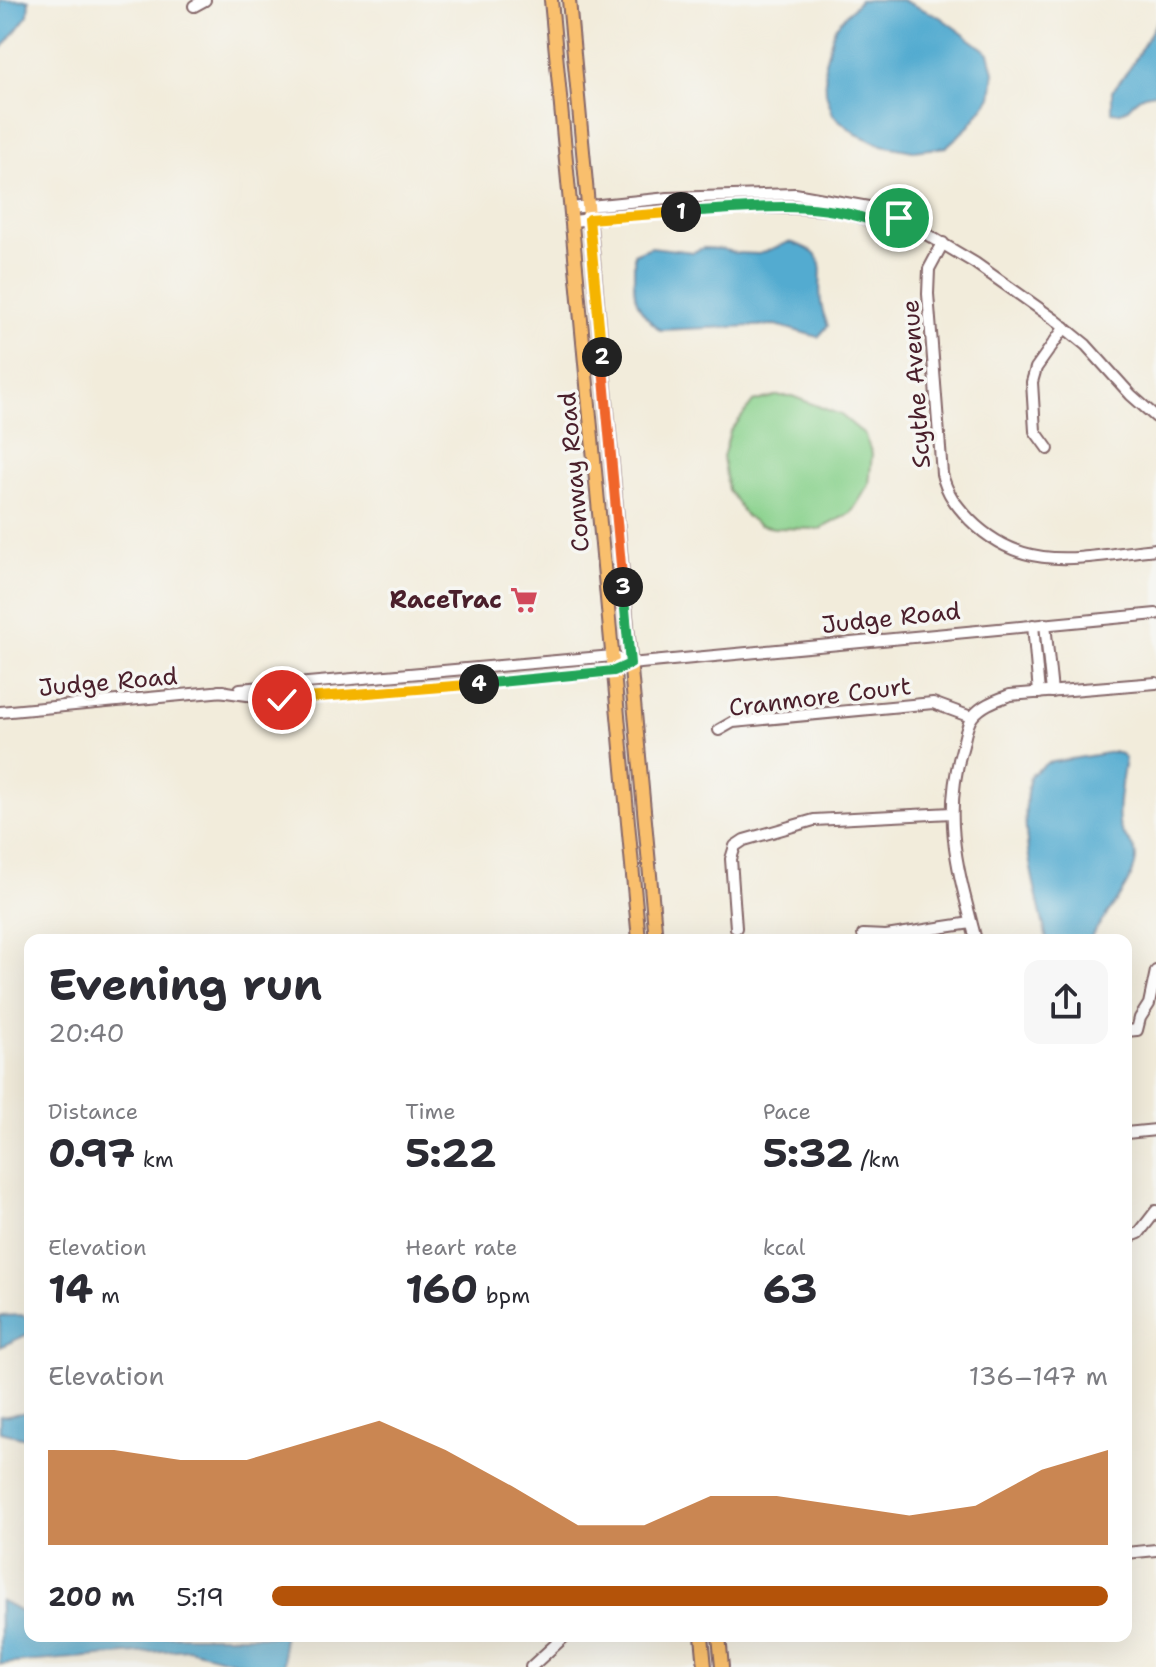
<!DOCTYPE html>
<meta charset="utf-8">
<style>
:root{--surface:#fff;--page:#f7f7f7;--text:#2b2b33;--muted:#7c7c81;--accent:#b45309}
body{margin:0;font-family:"Shantell Sans",sans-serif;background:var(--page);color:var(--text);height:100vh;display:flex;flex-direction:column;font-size:30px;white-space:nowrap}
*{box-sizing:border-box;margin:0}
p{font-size:26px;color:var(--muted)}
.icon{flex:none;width:44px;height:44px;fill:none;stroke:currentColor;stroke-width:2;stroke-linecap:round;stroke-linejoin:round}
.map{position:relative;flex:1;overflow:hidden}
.sheet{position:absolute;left:24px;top:934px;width:1108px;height:708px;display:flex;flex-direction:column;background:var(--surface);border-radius:16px;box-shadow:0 8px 32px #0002}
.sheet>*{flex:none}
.pin{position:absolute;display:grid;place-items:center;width:68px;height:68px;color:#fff;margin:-34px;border:4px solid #fff;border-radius:50%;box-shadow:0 2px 8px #0007}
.km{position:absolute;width:40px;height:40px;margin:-20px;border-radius:50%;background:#222;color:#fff;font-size:22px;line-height:40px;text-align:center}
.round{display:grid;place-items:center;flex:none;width:84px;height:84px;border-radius:16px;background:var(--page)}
.summary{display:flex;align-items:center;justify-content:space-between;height:136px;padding:0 24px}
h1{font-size:44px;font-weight:700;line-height:60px}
.metrics{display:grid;grid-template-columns:repeat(3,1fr);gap:12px;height:136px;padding:8px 24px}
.metrics div{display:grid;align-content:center}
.metrics b{font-size:40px;font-weight:700}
.metrics small{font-size:22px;font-weight:400}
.metrics p{font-size:22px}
.chart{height:224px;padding:16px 24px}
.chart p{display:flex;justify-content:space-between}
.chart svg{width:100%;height:144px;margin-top:8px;fill:var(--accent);opacity:.7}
ul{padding:0 24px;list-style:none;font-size:26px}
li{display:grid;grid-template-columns:128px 96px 1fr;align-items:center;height:60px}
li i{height:20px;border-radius:10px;background:var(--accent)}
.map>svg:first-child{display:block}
</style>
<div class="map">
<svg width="1156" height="1667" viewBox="0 0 1156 1667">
<rect width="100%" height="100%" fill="#f6f6f2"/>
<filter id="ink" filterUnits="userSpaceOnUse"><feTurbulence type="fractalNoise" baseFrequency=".0125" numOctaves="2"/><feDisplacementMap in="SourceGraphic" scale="16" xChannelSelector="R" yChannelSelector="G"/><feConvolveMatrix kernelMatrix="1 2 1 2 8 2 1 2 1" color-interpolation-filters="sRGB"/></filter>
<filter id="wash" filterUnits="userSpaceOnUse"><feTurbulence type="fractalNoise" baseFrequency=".006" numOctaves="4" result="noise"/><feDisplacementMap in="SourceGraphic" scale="32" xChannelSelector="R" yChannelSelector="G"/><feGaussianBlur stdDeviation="1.8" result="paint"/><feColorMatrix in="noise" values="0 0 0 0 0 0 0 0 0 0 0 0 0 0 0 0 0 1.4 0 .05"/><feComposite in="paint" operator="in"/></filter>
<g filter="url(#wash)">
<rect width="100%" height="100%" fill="#f2ecdb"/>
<polygon fill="#8ad28d" stroke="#6a785c" stroke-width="2" points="775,396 792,396 841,415 864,434 872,454 869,485 851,513 820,529 774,528 759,525 746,516 728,490 723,457 730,432 753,402"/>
<g fill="#53abd0" stroke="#4e657e" stroke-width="2">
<polygon points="0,0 29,0 28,15 0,51"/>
<polygon points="860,0 902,0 940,17 989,53 994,72 991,97 969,126 946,147 913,151 881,145 856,134 833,115 826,93 825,62 835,27"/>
<path d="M1156 23V93C1151 94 1146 94 1142 96 1129 102 1129 115 1112 112V91L1130 68Z"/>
<path d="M789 242C837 255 814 272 822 308 823 314 826 320 828 326L818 337 776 325 660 330C628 303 635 292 634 254L651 247 693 252 703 248 722 249 735 253 759 254Z"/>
<path d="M1113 752 1121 754 1125 758C1123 776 1115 811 1120 827 1123 840 1137 844 1136 859 1134 884 1102 918 1089 940H1047C1035 886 1017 831 1030 776L1047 763Z"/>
<polygon points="22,1315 30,1321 30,1333 0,1347 0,1316"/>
<polygon points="30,1412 30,1439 0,1432 0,1416"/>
<polygon points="0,1600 30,1617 30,1636 283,1636 284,1667 258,1667 188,1649 0,1664"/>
</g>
</g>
<g filter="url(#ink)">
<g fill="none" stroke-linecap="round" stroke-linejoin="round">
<g stroke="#856769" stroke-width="14">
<g id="minor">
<polyline points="194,6 205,0"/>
<polyline points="571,208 668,198 795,194 874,208 899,218 975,263 1054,319 1086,345 1131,395 1156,417"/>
<path d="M572 221C659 212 750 202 837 211 858 213 874 225 895 230 903 232 911 231 919 232"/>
<path d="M943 243 929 269 928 294 942 474C947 494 956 505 970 520 1026 576 1085 556 1156 549"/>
<polyline points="1048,449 1035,431 1032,382 1036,368 1065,327"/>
<polyline points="1045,624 1052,692"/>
<polyline points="1033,625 1039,693"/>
<polyline points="240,689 613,656 630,664"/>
<polyline points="219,691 282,700 614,671 630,664 1156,614"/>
<polyline points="0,712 224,691"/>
<polyline points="719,730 733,722 933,703 971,717"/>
<polyline points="736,928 731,859 735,846 744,840 814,820 952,813"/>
<polyline points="863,935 886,936 971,923"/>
<path d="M976 940C958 870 941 818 963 745 965 736 967 723 973 716 983 704 997 700 1010 695L1156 683"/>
<polyline points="1126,1031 1137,1030 1140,1018 1149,1004 1156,971"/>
<polyline points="1126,1133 1156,1130"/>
<polyline points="1126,1238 1139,1233 1156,1211"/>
<polyline points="1126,1553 1156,1550"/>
<polyline points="531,1667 565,1636"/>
</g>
</g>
<g stroke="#856769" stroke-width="16">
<g id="major">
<polyline points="551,0 639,940"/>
<polyline points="569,0 656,940"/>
<polyline points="702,1636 705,1667"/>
<polyline points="719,1636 722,1667"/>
</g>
</g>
<use href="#minor" stroke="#fff" stroke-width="10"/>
<use href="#major" stroke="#f9bf6d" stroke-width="12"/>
</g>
</g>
<g fill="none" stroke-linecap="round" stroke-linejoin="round" filter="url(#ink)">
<g stroke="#fff" stroke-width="16">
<path id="split-1" d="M681 212C747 209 823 197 884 226L889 213 899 218"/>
</g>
<g stroke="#fff" stroke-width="16">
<polyline id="split-2" points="602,357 589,219 681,212"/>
</g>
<g stroke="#fff" stroke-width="16">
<polyline id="split-3" points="602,357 623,587"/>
</g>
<g stroke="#fff" stroke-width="16">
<polyline id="split-4" points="479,684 614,671 630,664 623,587"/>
</g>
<g stroke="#fff" stroke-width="16">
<polyline id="split-5" points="282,700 479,684"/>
</g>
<use href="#split-1" stroke="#22a559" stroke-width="10"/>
<use href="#split-2" stroke="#f5b400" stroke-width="10"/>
<use href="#split-3" stroke="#f0652b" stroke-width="10"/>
<use href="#split-4" stroke="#22a559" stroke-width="10"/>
<use href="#split-5" stroke="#f5b400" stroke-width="10"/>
</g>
<defs>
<g id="supermarket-bare" transform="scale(2.16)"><path d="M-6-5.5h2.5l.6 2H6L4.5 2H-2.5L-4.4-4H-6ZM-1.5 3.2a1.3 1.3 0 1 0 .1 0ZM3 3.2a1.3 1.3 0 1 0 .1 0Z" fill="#d1495b" stroke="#f6f6f2" stroke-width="2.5" paint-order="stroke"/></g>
</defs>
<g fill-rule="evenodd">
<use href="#supermarket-bare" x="524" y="600"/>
</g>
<g text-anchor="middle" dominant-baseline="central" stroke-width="7" stroke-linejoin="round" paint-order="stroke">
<g font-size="24" fill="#4a1f2b" stroke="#f6f6f2">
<text transform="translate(916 384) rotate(-94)">Scythe Avenue</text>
<text transform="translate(574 472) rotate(-95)">Conway Road</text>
<text transform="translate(891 618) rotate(-6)">Judge Road</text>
<text transform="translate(108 682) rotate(-5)">Judge Road</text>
<text transform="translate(820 697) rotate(-7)">Cranmore Court</text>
</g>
<g font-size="24" font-weight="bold" fill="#4a1f2b" stroke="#f6f6f2" text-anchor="end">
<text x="502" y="600">RaceTrac</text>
</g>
</g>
</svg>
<div class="pin" style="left:899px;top:218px;background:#1e9e55"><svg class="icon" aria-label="arrive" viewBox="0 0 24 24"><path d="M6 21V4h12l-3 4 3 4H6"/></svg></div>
<div class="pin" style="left:282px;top:700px;background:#d93025"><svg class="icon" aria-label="check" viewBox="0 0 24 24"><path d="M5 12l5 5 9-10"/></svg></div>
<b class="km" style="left:681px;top:212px">1</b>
<b class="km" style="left:602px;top:357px">2</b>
<b class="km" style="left:623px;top:587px">3</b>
<b class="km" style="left:479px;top:684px">4</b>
<section class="sheet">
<div class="summary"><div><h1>Evening run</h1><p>20:40</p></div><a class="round"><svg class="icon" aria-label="share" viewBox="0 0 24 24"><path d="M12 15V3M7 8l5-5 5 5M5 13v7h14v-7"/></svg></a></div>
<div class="metrics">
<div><p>Distance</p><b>0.97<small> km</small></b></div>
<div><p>Time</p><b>5:22</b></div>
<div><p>Pace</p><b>5:32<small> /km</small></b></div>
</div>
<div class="metrics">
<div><p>Elevation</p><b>14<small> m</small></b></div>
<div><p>Heart rate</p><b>160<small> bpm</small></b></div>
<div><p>kcal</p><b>63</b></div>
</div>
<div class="chart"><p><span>Elevation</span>136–147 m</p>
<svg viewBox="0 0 160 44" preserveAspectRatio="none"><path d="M0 44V15L10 15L20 18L30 18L40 12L50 6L60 15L70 26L80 38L90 38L100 29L110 29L120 32L130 35L140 32L150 21L160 15V44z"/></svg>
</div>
<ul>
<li><b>200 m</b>5:19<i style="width:100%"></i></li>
</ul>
</section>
</div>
